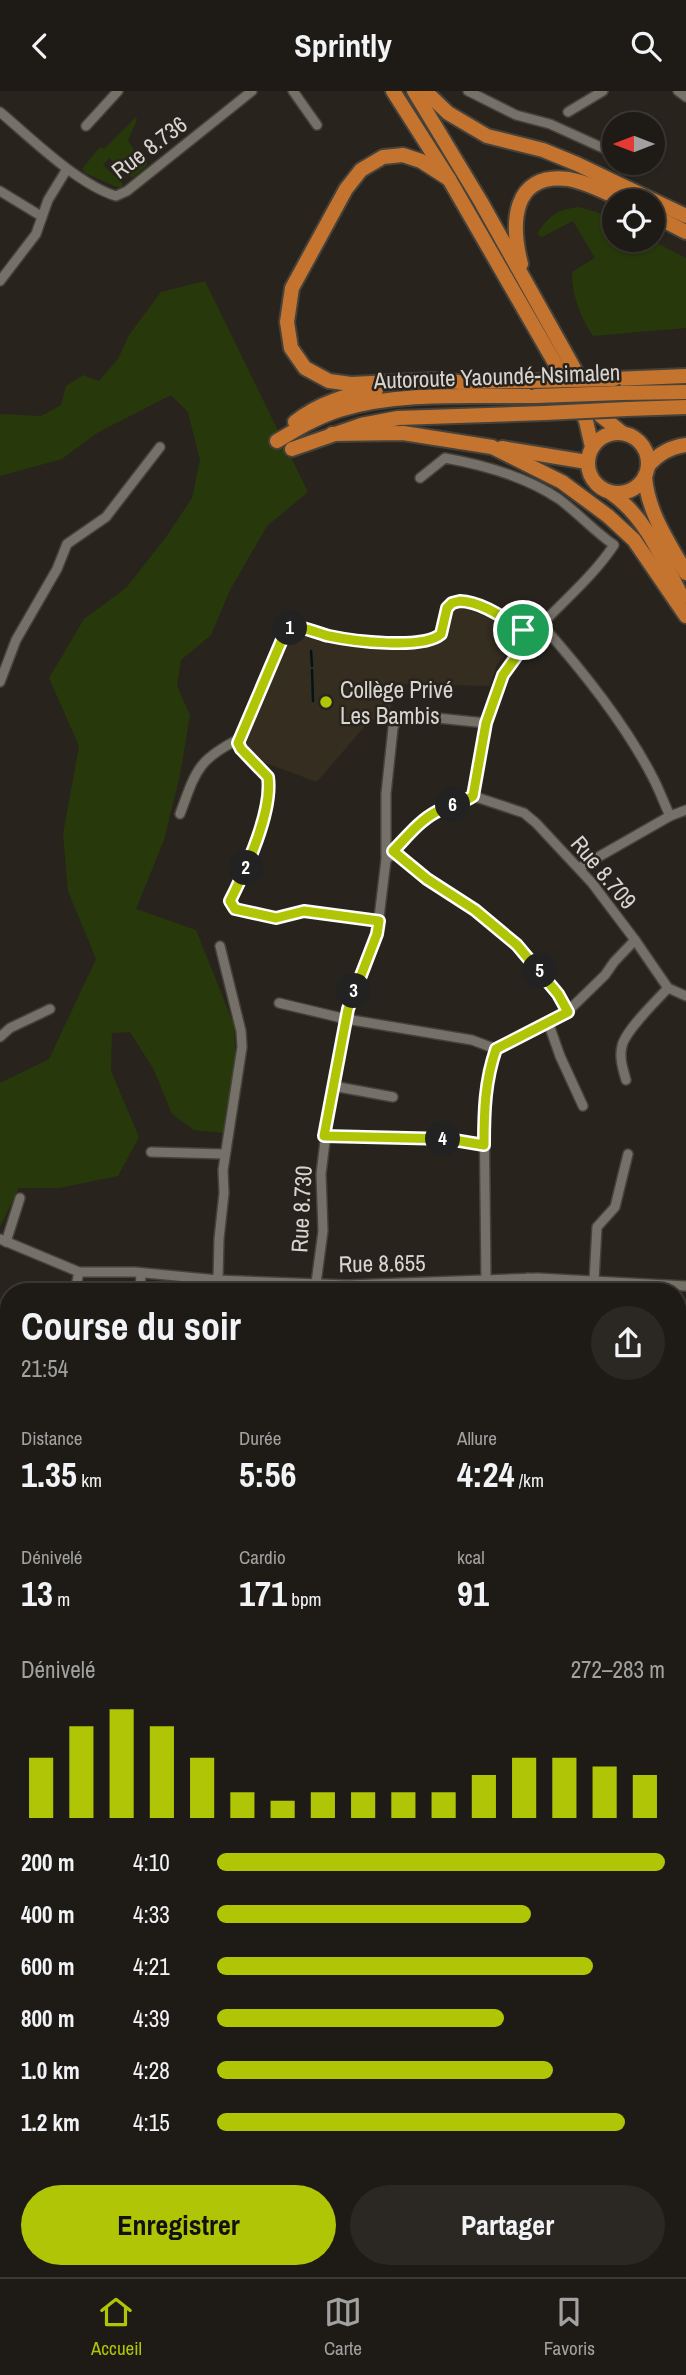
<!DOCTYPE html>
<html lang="fr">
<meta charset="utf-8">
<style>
:root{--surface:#1e1b16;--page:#2b2823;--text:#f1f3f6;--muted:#a1a1a1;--line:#3c3935;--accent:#afc505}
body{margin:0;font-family:"Archivo Narrow",sans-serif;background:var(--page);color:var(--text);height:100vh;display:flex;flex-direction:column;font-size:26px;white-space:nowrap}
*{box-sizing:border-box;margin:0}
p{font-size:23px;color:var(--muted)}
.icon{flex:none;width:38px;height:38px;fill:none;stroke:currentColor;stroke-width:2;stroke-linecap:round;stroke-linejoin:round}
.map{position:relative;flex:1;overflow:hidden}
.panel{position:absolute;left:0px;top:1192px;width:686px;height:996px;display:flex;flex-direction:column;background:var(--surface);border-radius:28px 28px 0 0;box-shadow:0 2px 5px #0004,0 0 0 2px var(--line)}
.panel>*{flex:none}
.needle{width:46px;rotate:270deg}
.buttons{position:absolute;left:602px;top:21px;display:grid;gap:14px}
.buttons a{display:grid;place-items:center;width:63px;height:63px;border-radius:50%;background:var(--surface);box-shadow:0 2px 5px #0004,0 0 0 2px var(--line);font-size:35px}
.pin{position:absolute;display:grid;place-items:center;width:60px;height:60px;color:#fff;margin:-30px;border:4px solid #fff;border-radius:50%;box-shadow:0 2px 7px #0007}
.km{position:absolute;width:35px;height:35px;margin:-18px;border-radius:50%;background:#222;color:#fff;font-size:19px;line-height:35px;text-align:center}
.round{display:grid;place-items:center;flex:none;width:74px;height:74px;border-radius:37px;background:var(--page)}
.headline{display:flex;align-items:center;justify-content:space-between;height:119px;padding:0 21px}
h1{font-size:38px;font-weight:700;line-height:52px}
.stats{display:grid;grid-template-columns:repeat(3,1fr);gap:10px;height:119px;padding:7px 21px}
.stats div{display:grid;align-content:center}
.stats b{font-size:35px;font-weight:700}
.stats small{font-size:19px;font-weight:400}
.stats p{font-size:19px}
.chart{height:196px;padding:14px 21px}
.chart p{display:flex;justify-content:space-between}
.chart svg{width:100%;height:126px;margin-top:7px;stroke:var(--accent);stroke-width:6}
.action{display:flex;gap:14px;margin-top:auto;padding:14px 21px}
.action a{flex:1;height:80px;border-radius:42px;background:var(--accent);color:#111;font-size:28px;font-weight:700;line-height:80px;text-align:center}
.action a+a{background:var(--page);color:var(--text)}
ul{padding:0 21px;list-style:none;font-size:23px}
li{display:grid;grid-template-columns:112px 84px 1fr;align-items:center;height:52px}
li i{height:18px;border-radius:9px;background:var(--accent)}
header{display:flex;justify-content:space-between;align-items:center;height:91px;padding:0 21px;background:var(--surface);font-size:32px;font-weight:700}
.tabs{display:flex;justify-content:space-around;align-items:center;height:98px;border-top:2px solid var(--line);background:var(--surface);font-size:19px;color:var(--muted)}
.tabs a{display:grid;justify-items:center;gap:4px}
.tabs .current{color:var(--accent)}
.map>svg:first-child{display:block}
</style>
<header><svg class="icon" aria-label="back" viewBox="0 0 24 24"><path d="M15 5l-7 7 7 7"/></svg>Sprintly<svg class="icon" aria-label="search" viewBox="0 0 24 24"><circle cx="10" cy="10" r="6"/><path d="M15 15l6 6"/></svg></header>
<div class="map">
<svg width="686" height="2186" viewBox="0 0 686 2186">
<rect width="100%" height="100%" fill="#28241d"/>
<polygon fill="#342d20" points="461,515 515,538 523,545 497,573 490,595 396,593 389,627 370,629 317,691 247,665 243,657 284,548 293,540 386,557 443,549 453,519"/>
<g fill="#27380a">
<polygon points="136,26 137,29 128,49 136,63 147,68 147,75 132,87 109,67 103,74 123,93 122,96 116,96 85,82 82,78 100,56 104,58"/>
<path d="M579 116 596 121 614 130V149H651L686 167V237L593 245C580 225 572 205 572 181L595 167 573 130 542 146 537 143C548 125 558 118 579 116Z"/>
<polygon points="205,190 308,401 267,435 230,499 211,544 181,569 177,595 190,624 180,684 164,749 136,818 196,839 234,934 237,994 224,1042 194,1039 172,1023 154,979 130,941 112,942 111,980 139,1046 118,1085 59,1097 19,1097 0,1136 0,992 49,968 96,868 68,800 63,743 79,655 49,587 84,528 126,497 166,446 192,407 200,369 188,321 171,304 97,342 62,368 0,385 0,323 41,325 61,314 66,295 83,284 99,290 118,268 129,244 161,201"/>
<polygon points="9,1579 9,1779 0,1776 0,1582"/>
<polygon points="686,1764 686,2186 230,2186 243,2179 677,2179 677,1770 682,1770"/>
</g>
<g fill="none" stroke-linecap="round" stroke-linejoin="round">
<g stroke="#001519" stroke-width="2.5">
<polyline points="311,560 312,575"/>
<polyline points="312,579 313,610"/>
<polyline points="0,1729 9,1733"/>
<polyline points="677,1990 686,1992"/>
</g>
<g stroke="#001519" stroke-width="16">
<polyline points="677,2005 686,1997"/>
<polyline points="296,2186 302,2179"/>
</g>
<g stroke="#45413b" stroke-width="12">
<g id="minor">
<polyline points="293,0 317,34"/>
<polyline points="468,0 516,24 550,33 614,62"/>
<polyline points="678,0 686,6"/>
<path d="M0 21C31 47 77 93 116 105L127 100 252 0"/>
<polyline points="568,21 603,0"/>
<polyline points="86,35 118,0"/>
<polyline points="0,100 41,125"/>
<polyline points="0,190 36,143 48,109 67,78"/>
<path d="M542 534C582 579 624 631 652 685 659 698 664 712 670 725"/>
<polyline points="0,591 16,549 57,478 67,453 106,426 160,356"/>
<polyline points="473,705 524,722 536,732 592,792 635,849 668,897 686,905"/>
<path d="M180 723C196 680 197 669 239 648"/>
<polyline points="393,760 427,788 475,819 517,854 558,903 567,921"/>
<polyline points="386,769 386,703 393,637 396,630 408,624 486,632"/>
<polyline points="579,777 670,725 686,719"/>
<path d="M379 830 304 820 276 827 235 818 230 810C246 777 273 721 268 686L241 658 238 652 284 544 291 536 329 545 385 553 433 548 441 543 448 517 452 512C479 506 509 531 532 544"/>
<polyline points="279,912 346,928 472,949 496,958"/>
<polyline points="548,931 560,965 583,1015"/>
<polyline points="0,946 10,937 50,918"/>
<path d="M626 989C623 978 619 967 622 955 625 940 656 910 668 897"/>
<polyline points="333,995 393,1006"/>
<polyline points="324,1045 448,1048 484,1054"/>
<polyline points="151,1061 225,1063"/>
<polyline points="0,1148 79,1181 135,1181 218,1189 347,1194 538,1187 686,1195"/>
<polyline points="6,1151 20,1107"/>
<polyline points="528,1187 528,1200"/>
<polyline points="486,1188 484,1011 488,981 496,958 567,921 605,884 614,871 635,849"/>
<polyline points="218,1189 219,1148 224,1102 223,1079 242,956 241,940 220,855"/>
<polyline points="594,1190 597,1136 615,1116 628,1063"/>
<path d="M316 1192 323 1140 321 1083 329 1017 348 918 377 843 386 769 425 728 437 720 467 709 473 705C480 665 487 609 508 575 537 529 584 499 614 454 594 440 578 422 559 408 525 385 484 374 445 367L420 387"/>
<polyline points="75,1200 79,1181"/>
<polyline points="140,1200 141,1182"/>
<polyline points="0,1284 9,1287"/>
<polyline points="0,1328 9,1330"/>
<polyline points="0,1439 9,1440"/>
<polyline points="0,1798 9,1803"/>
<polyline points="0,1841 9,1827"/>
<polyline points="0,1952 9,1937"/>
<polyline points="0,1957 9,1963"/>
<polyline points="0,2073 9,2061"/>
<polyline points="0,2129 9,2135"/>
<polyline points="76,2179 86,2186"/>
<polyline points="13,2186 18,2179"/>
<polyline points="170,2186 176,2179"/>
</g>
</g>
<g stroke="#45413b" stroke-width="16">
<g id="major">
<polyline points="0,1548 9,1512"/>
<polyline points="677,1650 686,1648"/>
</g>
</g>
<g stroke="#45413b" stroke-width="18">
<g id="highway">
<polyline points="393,0 449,88 578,312 586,330 592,356"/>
<polyline points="414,0 481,111 600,324 621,341"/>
<polyline points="425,0 448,22 487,45 543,59 577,73 686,125"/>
<polyline points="449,88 421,70 403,64 383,66 361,79 346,98 292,197 287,231 291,257 305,277 329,290 351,293 434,289 459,291 530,290"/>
<polyline points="653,124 686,141"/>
<path d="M521 173C511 134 511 81 568 88 587 91 607 102 624 110"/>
<polyline points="614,288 686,285"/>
<polyline points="621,302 686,301"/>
<polyline points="627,318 686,316"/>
<path d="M295 331C319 312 346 304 376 299"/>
<circle cx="618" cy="372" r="30"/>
<polyline points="332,343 403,342 492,356 562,391 608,425 634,449 686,525"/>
<path d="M277 350C297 338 317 326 339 319 401 300 472 306 536 305"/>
<polyline points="502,357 587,371"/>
<polyline points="292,358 361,334 398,327 545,322"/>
<path d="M648 375C658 363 670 356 686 354"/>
<path d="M645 385C647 420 669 452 686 482"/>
<path d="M611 402C646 426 663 469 682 506"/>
</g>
</g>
<use href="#minor" stroke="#757068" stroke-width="9"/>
<use href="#major" stroke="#a47245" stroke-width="12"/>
<use href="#highway" stroke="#c4742e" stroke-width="14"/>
<g stroke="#45413b" stroke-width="18" stroke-linecap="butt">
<g id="highway-bridge">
<polyline points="530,290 614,288"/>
<polyline points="536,305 621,302"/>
<polyline points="545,322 627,318"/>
</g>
</g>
<use href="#highway-bridge" stroke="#c4742e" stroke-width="14"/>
</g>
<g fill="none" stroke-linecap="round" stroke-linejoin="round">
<g stroke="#fff" stroke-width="14">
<path id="route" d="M460 510C485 511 510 532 532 544L503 584 486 632 473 705C462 713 447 714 436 721 419 730 406 747 393 760L427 788 475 819 517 854 558 903 568 921 496 958C485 990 484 1020 484 1054L448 1048 324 1045 348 918 377 843 379 830 304 820 276 827 235 818 230 810C246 778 273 721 268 686L241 658 238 652 284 544C285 542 289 537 292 536 299 534 320 543 329 545 352 550 423 559 441 543L447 517 452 512Z"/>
</g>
<use href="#route" stroke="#afc505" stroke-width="9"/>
</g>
<circle fill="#afc505" stroke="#28241d" stroke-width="2.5" cx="326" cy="611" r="7"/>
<g text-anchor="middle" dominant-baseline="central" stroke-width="5" stroke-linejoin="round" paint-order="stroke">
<g font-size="23" fill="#d8d5d0" stroke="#28241d">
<text transform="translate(149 56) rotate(-37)">Rue 8.736</text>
<text transform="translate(497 285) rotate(-2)">Autoroute Yaoundé-Nsimalen</text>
<text transform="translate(604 781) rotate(50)">Rue 8.709</text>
<text transform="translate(301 1118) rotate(-87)">Rue 8.730</text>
<text transform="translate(382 1172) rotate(-1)">Rue 8.655</text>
</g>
<g font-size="23" fill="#d8d5d0" stroke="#28241d" text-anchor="start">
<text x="340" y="598">Collège Privé<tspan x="340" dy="26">Les Bambis</tspan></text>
</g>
</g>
</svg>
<div class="buttons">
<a><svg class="needle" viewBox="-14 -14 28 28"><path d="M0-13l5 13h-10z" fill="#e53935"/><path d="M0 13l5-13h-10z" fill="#a1a1a1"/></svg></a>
<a><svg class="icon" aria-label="locate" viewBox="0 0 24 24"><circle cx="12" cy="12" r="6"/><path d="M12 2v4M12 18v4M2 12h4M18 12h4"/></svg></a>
</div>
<div class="pin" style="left:523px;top:539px;background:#1e9e55"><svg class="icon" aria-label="arrive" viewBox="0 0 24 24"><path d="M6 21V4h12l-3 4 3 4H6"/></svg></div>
<b class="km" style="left:290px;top:537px">1</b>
<b class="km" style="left:246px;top:777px">2</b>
<b class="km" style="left:354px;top:900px">3</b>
<b class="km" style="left:443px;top:1048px">4</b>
<b class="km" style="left:540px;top:880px">5</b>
<b class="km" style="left:453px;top:714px">6</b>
<section class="panel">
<div class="headline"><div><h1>Course du soir</h1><p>21:54</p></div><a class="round"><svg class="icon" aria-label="share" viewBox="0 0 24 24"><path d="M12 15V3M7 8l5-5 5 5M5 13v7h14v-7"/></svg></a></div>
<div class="stats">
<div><p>Distance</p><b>1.35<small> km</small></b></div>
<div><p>Durée</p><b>5:56</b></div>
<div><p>Allure</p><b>4:24<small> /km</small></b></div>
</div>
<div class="stats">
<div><p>Dénivelé</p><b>13<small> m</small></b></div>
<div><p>Cardio</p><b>171<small> bpm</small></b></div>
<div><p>kcal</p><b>91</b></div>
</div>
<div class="chart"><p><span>Dénivelé</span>272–283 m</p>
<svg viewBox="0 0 160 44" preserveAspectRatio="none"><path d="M5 44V23M15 44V12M25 44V6M35 44V12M45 44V23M55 44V35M65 44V38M75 44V35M85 44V35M95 44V35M105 44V35M115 44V29M125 44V23M135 44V23M145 44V26M155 44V29"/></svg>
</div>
<ul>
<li><b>200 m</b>4:10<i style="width:100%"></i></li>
<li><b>400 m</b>4:33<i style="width:70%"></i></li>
<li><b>600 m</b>4:21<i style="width:84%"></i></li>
<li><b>800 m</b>4:39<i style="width:64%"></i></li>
<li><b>1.0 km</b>4:28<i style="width:75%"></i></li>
<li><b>1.2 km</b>4:15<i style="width:91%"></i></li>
</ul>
<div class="action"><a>Enregistrer</a><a>Partager</a></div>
</section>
</div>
<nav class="tabs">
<a class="current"><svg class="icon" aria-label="home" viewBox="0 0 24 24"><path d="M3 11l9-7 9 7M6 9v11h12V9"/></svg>Accueil</a>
<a><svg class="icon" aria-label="map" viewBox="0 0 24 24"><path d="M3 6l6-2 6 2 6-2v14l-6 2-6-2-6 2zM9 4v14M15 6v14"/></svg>Carte</a>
<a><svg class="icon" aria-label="saved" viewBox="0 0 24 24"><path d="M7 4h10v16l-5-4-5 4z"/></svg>Favoris</a>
</nav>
